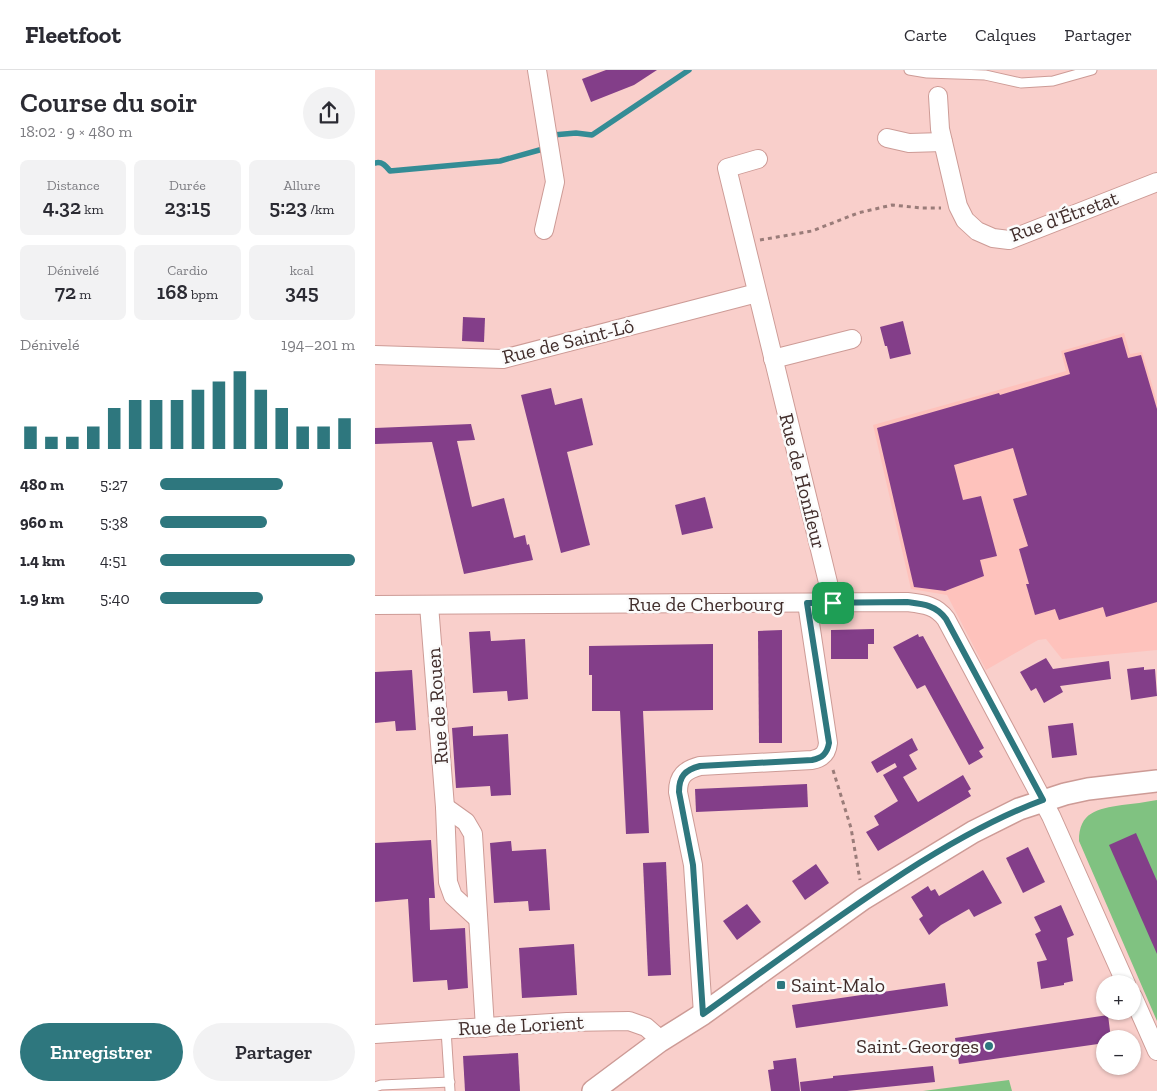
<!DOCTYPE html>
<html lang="fr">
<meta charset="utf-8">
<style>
:root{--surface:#fff;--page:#f2f2f3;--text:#2b2b33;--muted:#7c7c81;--line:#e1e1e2;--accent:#2e777e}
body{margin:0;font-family:"Zilla Slab",serif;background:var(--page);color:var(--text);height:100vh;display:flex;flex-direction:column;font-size:19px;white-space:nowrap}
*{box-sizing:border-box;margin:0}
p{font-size:16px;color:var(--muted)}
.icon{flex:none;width:28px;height:28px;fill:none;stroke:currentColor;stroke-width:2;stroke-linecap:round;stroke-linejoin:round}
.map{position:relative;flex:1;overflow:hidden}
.drawer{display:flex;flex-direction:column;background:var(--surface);width:375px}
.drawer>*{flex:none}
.buttons{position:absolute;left:721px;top:905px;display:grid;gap:10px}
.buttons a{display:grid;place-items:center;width:45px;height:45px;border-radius:50%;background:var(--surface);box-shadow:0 1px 4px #0004;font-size:25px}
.pin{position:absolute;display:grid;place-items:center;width:42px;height:42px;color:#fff;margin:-21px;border-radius:10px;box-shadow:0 2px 8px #0006}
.round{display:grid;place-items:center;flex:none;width:52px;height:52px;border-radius:26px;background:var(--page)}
.overview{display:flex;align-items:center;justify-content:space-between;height:85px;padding:0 20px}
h1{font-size:28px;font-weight:600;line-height:38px}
.figures{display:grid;grid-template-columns:repeat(3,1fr);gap:8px;height:85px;padding:5px 20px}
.figures div{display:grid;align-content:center;border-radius:8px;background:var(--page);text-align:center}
.figures b{font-size:21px;font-weight:600}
.figures small{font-size:14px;font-weight:400}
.figures p{font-size:14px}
.chart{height:140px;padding:10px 20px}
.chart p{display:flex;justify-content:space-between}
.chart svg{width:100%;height:90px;margin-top:5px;stroke:var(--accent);stroke-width:6}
.cta{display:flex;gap:10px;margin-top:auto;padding:10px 20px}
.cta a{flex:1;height:58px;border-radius:30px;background:var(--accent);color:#fff;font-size:20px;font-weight:600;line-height:58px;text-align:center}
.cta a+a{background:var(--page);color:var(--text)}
ul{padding:0 20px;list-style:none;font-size:16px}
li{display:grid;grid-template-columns:80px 60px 1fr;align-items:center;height:38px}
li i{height:12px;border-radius:6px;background:var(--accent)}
header{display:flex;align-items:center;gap:30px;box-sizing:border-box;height:70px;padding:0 25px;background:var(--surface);border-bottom:1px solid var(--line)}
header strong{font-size:24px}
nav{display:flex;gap:28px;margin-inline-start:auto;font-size:18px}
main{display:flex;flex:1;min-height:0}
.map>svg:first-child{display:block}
</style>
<header>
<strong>Fleetfoot</strong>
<nav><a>Carte</a><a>Calques</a><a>Partager</a></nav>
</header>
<main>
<section class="drawer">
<div class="overview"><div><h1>Course du soir</h1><p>18:02 · 9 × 480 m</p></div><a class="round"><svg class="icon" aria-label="share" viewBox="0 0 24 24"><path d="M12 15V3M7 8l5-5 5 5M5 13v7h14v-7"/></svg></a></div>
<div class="figures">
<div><p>Distance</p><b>4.32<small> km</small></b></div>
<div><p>Durée</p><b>23:15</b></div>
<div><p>Allure</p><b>5:23<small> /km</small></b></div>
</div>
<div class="figures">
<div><p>Dénivelé</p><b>72<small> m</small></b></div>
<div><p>Cardio</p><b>168<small> bpm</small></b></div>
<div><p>kcal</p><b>345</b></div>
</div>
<div class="chart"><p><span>Dénivelé</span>194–201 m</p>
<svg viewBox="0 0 160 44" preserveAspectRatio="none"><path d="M5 44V33M15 44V38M25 44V38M35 44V33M45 44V24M55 44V20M65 44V20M75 44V20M85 44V15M95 44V11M105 44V6M115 44V15M125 44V24M135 44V33M145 44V33M155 44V29"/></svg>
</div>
<ul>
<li><b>480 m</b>5:27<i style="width:63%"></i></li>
<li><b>960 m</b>5:38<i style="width:55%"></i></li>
<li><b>1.4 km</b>4:51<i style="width:100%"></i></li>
<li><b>1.9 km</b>5:40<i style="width:53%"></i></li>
</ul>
<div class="cta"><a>Enregistrer</a><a>Partager</a></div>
</section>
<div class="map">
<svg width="782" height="1021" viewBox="0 0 782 1021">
<rect width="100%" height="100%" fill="#f9cfcb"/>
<polygon fill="#fec2bc" points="749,263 755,284 767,282 782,331 782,580 687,589 671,569 663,570 611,600 572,525 536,519 498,355 691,301 686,281"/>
<g fill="#80c281">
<path d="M782 730V951L704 771C704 742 722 739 747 735 758 734 770 732 782 730Z"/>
<polygon points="634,1010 637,1021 548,1021"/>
</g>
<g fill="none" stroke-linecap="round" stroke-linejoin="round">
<g stroke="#348c95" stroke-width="5.5">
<polyline points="175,68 178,65 201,63 217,65 314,0"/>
<path d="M0 93C7 91 11 96 15 101L125 91 168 79 170 76"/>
</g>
</g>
<g fill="#833e89">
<polygon points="231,0 282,0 259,15 216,32 207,9"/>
<polygon points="88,247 110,248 109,272 87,271"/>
<polygon points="528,251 536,284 515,289 512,276 510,276 505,257"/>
<polygon points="747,267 753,288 766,285 782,339 782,532 731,547 728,537 684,550 680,539 660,545 651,514 654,514 644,479 653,476 638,429 652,425 638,378 579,395 588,430 606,426 622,486 605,490 609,506 570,521 539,517 502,358 624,323 625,325 695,304 689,283"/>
<polygon points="176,318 180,335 207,328 218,375 192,382 215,475 186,483 146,325"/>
<polygon points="96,354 100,370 82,371 97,437 129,428 139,468 150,465 152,475 154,474 158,490 89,504 57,372 0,374 0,358"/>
<polygon points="330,427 338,458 307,465 300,435"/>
<polygon points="499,559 499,574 493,574 493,589 456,589 456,560"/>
<polygon points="407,560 407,673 384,673 383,561"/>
<polygon points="115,561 116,571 150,569 153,629 133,631 132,621 98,623 94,562"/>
<polygon points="543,564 544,567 548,566 609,678 604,681 608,687 594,695 550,615 542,619 518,577"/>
<polygon points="338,574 338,640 268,641 274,763 251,764 245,641 217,641 217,605 214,605 214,576"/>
<polygon points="671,588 678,599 734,591 736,609 685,616 688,622 669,633 661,618 656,621 645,602"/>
<polygon points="769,597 769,600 780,599 782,626 756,630 752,599"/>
<polygon points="37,600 41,660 21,661 20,651 0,653 0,602"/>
<polygon points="698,653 702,685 677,688 673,656"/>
<polygon points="98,656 98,666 133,664 136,725 116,726 115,716 81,718 77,658"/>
<polygon points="537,668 543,680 534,685 542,699 528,707 543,732 588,705 596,719 593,721 596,726 503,781 491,762 504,755 499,746 523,731 508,705 522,697 520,693 502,703 496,692"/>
<polygon points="432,714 433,737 321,742 320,719"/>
<polygon points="761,763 782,811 782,884 734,775"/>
<polygon points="56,770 60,828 54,828 55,860 90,858 93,918 73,920 72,910 38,912 33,829 0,832 0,773"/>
<polygon points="136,771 137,781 171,779 175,840 154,841 153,831 119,833 115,773"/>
<polygon points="653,777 670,812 648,823 631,788"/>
<polygon points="291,792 296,905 273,906 268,793"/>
<polygon points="441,794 454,813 430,830 417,811"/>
<polygon points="608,800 627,833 599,847 594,839 566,855 554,865 544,849 548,846 536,827 553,816 556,821 560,819 564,826"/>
<polygon points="372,834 386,852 362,870 348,851"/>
<polygon points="686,835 699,865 692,868 698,911 689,913 689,915 666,919 662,892 672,890 660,864 666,861 659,847"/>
<polygon points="199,874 202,925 147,928 144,878"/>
<polygon points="570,913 573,936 421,958 417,935"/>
<polygon points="733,945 736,969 730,969 730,973 584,994 580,968"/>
<polygon points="143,983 145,1021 90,1021 88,986"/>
<polygon points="421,988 425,1021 396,1021 393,1000 399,999 398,991"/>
<polygon points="558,996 560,1012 472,1021 426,1021 425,1012 458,1008 458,1006"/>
</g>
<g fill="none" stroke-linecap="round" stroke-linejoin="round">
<g stroke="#cd9b96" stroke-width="11">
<g id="service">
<polyline points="534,0 552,3 610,5 646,13 678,11 717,0"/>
<polyline points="71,960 75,1021"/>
<polyline points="0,1017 6,1015 75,1012"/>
</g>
</g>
<g stroke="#cd9b96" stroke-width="20">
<g id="minor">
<polyline points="162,0 180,112 169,160"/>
<polyline points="563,26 565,59 583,136 590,150 602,161 618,168 634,170 782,112"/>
<polyline points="512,68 534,73 568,72"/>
<polyline points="383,89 352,98 458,533"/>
<polyline points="0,285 128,289 382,223"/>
<polyline points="398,289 477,269"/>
<path d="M0 535 532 532C548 534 561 535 571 549L676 746 751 914"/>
<polyline points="54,535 70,737 73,812 78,826 103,849"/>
<polyline points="70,737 91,752 98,764 110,958"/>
<polyline points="758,927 782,981"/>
<path d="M328 944 318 795 303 722C303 706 310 700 325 696L437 690C447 688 452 684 453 673L432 533"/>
<polyline points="0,964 192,952 254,951 271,957 279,964 285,971"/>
</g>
</g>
<g stroke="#cd9b96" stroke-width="24">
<polyline id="tertiary" points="218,1021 285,971 328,944 488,829 598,762 644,739 690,724 713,719 782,711"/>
</g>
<g stroke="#9a7c79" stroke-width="3" stroke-dasharray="4 4" stroke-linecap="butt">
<polyline points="385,170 437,161 483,143 517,135 547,138 566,138"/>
<polyline points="458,700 476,758 485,810"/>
</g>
<use href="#service" stroke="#fff" stroke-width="9"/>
<use href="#minor" stroke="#fff" stroke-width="18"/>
<use href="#tertiary" stroke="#fff" stroke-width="21"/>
</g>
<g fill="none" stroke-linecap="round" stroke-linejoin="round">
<g stroke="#fff" stroke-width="10">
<path id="route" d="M532 532C548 534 561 535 571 549L668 730C619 748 574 774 530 802 461 847 395 896 328 944L318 795 304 722C304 706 310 700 325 696L437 690C447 688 452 684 454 673L432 533Z"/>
</g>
<use href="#route" stroke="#2e777e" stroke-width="6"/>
</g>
<g fill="#2e777e" stroke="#fbfbfb" stroke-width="2">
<rect x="401" y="910" width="10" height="10" rx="2.5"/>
<circle cx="614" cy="976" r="5"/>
</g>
<g text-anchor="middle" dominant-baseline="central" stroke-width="5" stroke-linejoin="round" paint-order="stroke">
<g font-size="20" fill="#412d2b" stroke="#fbfbfb">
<text transform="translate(689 146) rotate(-20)">Rue d'Étretat</text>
<text transform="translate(193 271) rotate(-14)">Rue de Saint-Lô</text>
<text transform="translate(428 411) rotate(76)">Rue de Honfleur</text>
<text x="331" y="534">Rue de Cherbourg</text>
<text transform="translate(62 636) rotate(-94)">Rue de Rouen</text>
<text transform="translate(146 955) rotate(-3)">Rue de Lorient</text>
</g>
<g font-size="20" fill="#412d2b" stroke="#fbfbfb" text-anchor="start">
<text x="416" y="915">Saint-Malo</text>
<text x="604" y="976" text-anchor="end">Saint-Georges</text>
</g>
</g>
</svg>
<div class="buttons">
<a>+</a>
<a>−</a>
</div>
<div class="pin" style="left:458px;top:533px;background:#1e9e55"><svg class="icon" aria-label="arrive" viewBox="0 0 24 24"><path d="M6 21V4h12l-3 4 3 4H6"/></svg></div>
</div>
</main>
